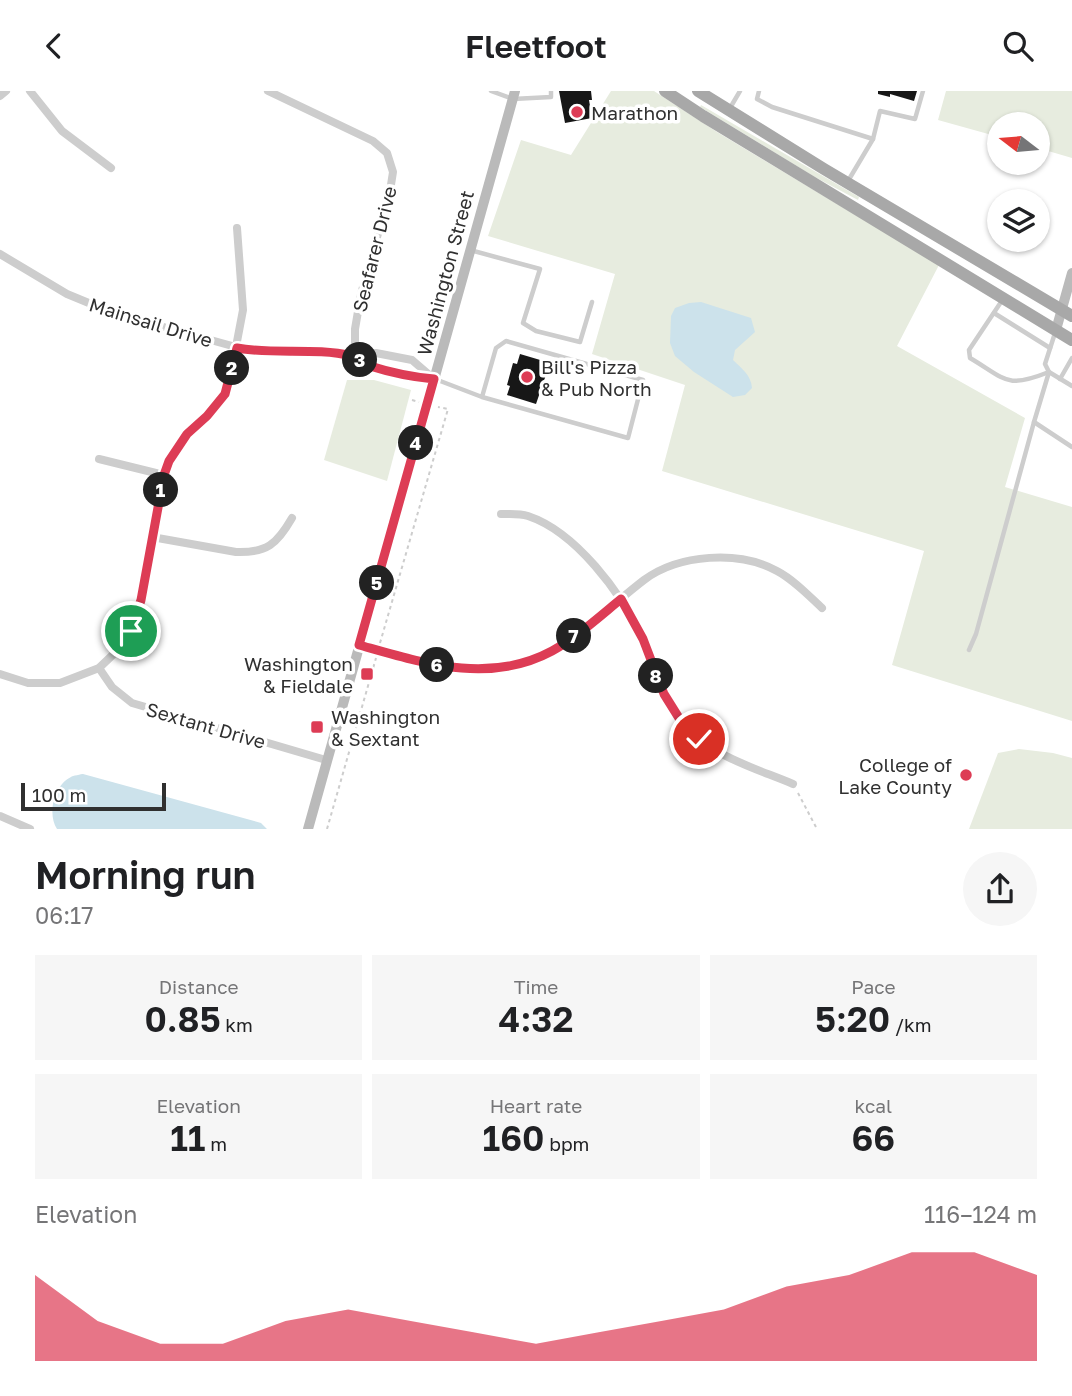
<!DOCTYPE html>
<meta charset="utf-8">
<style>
:root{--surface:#fff;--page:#f6f6f6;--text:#202124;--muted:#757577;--accent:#dd3c55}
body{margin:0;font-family:"Golos Text",sans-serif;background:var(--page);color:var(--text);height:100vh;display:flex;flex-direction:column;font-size:26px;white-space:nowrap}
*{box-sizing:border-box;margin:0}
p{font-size:23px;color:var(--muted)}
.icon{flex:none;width:38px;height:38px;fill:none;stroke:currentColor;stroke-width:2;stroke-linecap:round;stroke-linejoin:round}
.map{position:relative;height:738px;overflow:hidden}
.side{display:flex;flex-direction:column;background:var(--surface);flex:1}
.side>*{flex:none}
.needle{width:46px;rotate:286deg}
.controls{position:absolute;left:987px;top:21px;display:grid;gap:14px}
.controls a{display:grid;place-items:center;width:63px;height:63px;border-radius:50%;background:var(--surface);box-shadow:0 2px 5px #0004;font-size:35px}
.scale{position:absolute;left:21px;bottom:18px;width:145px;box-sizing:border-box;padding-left:7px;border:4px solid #303030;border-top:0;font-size:19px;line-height:24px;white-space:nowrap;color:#303030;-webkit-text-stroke:5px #fff;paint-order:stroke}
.pin{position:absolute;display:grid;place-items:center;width:60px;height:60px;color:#fff;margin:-30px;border:4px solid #fff;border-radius:50%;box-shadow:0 2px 7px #0007}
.km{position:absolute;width:35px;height:35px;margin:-18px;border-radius:50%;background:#222;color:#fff;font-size:19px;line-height:35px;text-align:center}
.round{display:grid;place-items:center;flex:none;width:74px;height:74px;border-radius:37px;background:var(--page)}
.overview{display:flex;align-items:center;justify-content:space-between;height:119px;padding:0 35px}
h1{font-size:38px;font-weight:600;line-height:52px}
.metrics{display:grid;grid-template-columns:repeat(3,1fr);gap:10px;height:119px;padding:7px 35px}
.metrics div{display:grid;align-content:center;border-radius:0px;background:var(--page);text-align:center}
.metrics b{font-size:35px;font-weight:600}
.metrics small{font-size:19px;font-weight:400}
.metrics p{font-size:19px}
.chart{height:196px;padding:14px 35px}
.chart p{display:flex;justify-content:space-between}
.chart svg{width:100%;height:126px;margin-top:7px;fill:var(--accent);opacity:.7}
header{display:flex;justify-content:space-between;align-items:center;height:91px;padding:0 35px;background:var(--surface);font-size:32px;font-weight:600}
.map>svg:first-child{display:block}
</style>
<header><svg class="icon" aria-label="back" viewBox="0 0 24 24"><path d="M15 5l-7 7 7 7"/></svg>Fleetfoot<svg class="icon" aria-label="search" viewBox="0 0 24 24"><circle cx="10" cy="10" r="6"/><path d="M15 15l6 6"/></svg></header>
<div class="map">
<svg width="1072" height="738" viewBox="0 0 1072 738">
<rect width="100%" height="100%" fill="#fff"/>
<g fill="#e7ecdf">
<polygon points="611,0 654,0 717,41 939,174 897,255 1025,327 1005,396 1072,416 1072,630 892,574 924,460 662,380 685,294 592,263 615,183 488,145 521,49 571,64"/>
<polygon points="946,0 1072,0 1072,67 1038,57 1038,33 999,33 999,46 938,29"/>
<polygon points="701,14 859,106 858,109 813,85 700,16"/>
<polygon points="347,289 374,289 411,299 387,390 324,369"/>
<polygon points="1019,658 1053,662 1072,667 1072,738 969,738 998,662"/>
</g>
<g fill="#cce2eb">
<path d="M701 211 751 227 755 241 735 259 733 269C742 278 751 284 752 297L745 304 733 306 694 281 675 265 670 252 671 225 675 217 689 212Z"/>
<path d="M83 683 261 732 267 738H57C47 723 54 694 71 686 72 685 82 683 83 683Z"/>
</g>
<g fill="#171717">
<polygon points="559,0 591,0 592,9 589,9 592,27 565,32"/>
<polygon points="878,0 917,0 914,10 890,3 890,6 878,3"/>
<polygon points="520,263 547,271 545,277 548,278 536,313 507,304 510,295 507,294 513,272 517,273"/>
</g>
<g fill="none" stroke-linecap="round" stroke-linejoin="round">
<g stroke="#cdcdcd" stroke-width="2" stroke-dasharray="3.5 3.5" stroke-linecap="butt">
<polyline points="412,309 419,311"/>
<polyline points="380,552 448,318 438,316"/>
<polyline points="798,702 817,738"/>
<polyline points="327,738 376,567"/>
</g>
<g stroke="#cdcdcd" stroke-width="4.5">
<polyline points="491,0 513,8 551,6 551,0"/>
<polyline points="759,0 757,8 772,16 873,48"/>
<polyline points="730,17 740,0"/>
<polyline points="848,90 873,48 880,20 915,28 923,0"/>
<polyline points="470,159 540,178 523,232 536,240 580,251 592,211"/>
<path d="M1003 208 969 259 970 267C1007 289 1006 298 1049 281L1072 295"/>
<polyline points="994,222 1050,257"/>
<polyline points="1055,242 1045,273 1049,281 1034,331 1072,356"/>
<polyline points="435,288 482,306 628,347 643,289 506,250 496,257 482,306"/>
<polyline points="1060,288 1072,267"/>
<polyline points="969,559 976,543 1034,331"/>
</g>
<g stroke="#cdcdcd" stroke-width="8">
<polyline points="30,0 62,40 111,77"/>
<polyline points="268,0 373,50 387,62 393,81 390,100 361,203 355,238 355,265"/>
<polyline points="0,5 6,0"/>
<polyline points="0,163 67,203 113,222 254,261 327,262 355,265 376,262 412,269 434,288"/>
<path d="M355 265C376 283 407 286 434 288"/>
<polyline points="99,368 164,384"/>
<path d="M501 423C510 423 519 422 528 425 576 441 621 502 642 546 657 577 661 611 686 636 716 667 755 677 793 693"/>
<path d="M152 446 236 461C267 462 277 453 292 427"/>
<path d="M359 554C410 568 469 590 521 573 569 557 605 519 644 489 679 463 739 459 777 480 794 489 808 504 822 517"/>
<polyline points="99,577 112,596 132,612 326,669"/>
<polyline points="0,583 28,592 60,592 99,577 122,555 131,540 141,509 164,384 169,370 187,343 221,309 231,282 243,219 237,137"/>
<polyline points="0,725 30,738"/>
</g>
<g stroke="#bababa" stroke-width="10">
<polyline points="1056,239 1072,182"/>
<polyline points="308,738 515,0"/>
</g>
<g stroke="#a8a8a8" stroke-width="12">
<polyline points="665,0 703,25 1072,249"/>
<polyline points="698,0 824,78 1072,225"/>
</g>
</g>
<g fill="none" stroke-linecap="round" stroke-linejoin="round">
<g stroke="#fff" stroke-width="14">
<path id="route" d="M131 540 141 509 164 384 169 370 187 343 207 325 225 303 237 257C275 264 314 256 352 265 359 266 363 273 370 275 392 282 412 286 434 288L359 554C423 572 489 594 552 560 577 546 599 526 621 508L643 548 664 603 684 635 699 648"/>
</g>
<use href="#route" stroke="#dd3c55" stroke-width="9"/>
</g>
<g fill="#dd3c55" stroke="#fff" stroke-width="2.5">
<circle cx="577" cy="21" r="7"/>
<circle cx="527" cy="286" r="7"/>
<rect x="360" y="576" width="14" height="14" rx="3.5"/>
<rect x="310" y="629" width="14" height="14" rx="3.5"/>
<circle cx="966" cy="684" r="7"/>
</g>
<g text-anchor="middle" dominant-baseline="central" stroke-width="7" stroke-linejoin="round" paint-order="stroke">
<g font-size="19" fill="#303030" stroke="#fff" text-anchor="start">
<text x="591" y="21">Marathon</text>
<text x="541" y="275">Bill's Pizza<tspan x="541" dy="22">&amp; Pub North</tspan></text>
<text x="353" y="572" text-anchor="end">Washington<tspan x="353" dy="22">&amp; Fieldale</tspan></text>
<text x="331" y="625">Washington<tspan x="331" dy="22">&amp; Sextant</tspan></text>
<text x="952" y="673" text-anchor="end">College of<tspan x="952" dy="22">Lake County</tspan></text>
</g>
<g font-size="19" fill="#303030" stroke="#fff">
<text transform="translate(374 158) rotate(-76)">Seafarer Drive</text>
<text transform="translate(445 182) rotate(-75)">Washington Street</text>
<text transform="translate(151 231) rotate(17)">Mainsail Drive</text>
<text transform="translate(206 634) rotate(16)">Sextant Drive</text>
</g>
</g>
</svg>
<div class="controls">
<a><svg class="needle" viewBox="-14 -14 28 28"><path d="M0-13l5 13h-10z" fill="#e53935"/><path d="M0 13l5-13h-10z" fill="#757577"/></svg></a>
<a><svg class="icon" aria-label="layers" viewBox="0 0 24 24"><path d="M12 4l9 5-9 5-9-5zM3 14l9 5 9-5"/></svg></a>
</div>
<div class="scale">100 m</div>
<div class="pin" style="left:131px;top:540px;background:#1e9e55"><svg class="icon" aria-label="arrive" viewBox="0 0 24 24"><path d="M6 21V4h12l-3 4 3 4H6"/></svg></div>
<div class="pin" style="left:699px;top:648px;background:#d93025"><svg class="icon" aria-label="check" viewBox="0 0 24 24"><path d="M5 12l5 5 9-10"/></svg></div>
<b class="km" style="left:161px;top:399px">1</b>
<b class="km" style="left:232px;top:277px">2</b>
<b class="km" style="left:360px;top:269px">3</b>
<b class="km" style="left:416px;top:352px">4</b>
<b class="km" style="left:377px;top:492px">5</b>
<b class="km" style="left:437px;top:574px">6</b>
<b class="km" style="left:574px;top:545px">7</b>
<b class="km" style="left:656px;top:585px">8</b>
</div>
<section class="side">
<div class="overview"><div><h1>Morning run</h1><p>06:17</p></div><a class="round"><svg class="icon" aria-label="share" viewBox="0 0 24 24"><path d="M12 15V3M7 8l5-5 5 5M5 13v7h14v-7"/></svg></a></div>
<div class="metrics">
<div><p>Distance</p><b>0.85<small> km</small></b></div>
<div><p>Time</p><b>4:32</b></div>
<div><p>Pace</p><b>5:20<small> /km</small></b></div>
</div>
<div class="metrics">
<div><p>Elevation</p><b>11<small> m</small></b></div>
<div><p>Heart rate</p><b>160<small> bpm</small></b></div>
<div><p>kcal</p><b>66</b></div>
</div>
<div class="chart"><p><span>Elevation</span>116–124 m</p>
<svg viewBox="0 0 160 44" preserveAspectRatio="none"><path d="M0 44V14L10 30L20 38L30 38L40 30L50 26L60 30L70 34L80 38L90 34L100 30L110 26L120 18L130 14L140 6L150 6L160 14V44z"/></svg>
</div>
</section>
